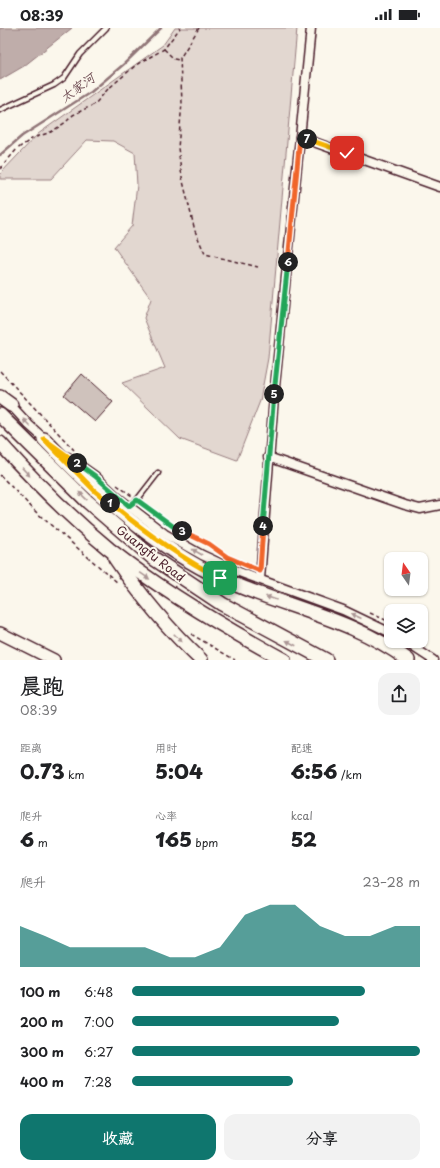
<!DOCTYPE html>
<html lang="zh">
<meta charset="utf-8">
<style>
:root{--surface:#fff;--page:#f2f2f2;--text:#202124;--muted:#757577;--accent:#0f766e}
body{margin:0;font-family:"Playpen Sans","LXGW WenKai TC",sans-serif;background:var(--page);color:var(--text);height:100vh;display:flex;flex-direction:column;font-size:15px;white-space:nowrap}
*{box-sizing:border-box;margin:0}
p{font-size:13px;color:var(--muted)}
.icon{flex:none;width:22px;height:22px;fill:none;stroke:currentColor;stroke-width:2;stroke-linecap:round;stroke-linejoin:round}
.map{position:relative;height:632px;overflow:hidden}
.drawer{display:flex;flex-direction:column;background:var(--surface);flex:1}
.drawer>*{flex:none}
.needle{width:26px;rotate:346deg}
.buttons{position:absolute;left:384px;top:524px;display:grid;gap:8px}
.buttons a{display:grid;place-items:center;width:44px;height:44px;border-radius:8px;background:var(--surface);box-shadow:0 1px 3px #0004;font-size:20px}
.pin{position:absolute;display:grid;place-items:center;width:34px;height:34px;color:#fff;margin:-17px;border-radius:8px;box-shadow:0 2px 6px #0006}
.km{position:absolute;width:20px;height:20px;margin:-10px;border-radius:50%;background:#222;color:#fff;font-size:11px;line-height:20px;text-align:center}
.round{display:grid;place-items:center;flex:none;width:42px;height:42px;border-radius:12px;background:var(--page)}
.overview{display:flex;align-items:center;justify-content:space-between;height:68px;padding:0 20px}
h1{font-size:22px;font-weight:800;line-height:30px}
.figures{display:grid;grid-template-columns:repeat(3,1fr);gap:6px;height:68px;padding:4px 20px}
.figures div{display:grid;align-content:center}
.figures b{font-size:20px;font-weight:800}
.figures small{font-size:11px;font-weight:400}
.figures p{font-size:11px}
.chart{height:112px;padding:8px 20px}
.chart p{display:flex;justify-content:space-between}
.chart svg{width:100%;height:72px;margin-top:4px;fill:var(--accent);opacity:.7}
.cta{display:flex;gap:8px;margin-top:auto;padding:8px 20px}
.cta a{flex:1;height:46px;border-radius:12px;background:var(--accent);color:#fff;font-size:16px;font-weight:800;line-height:46px;text-align:center}
.cta a+a{background:var(--page);color:var(--text)}
ul{padding:0 20px;list-style:none;font-size:13px}
li{display:grid;grid-template-columns:64px 48px 1fr;align-items:center;height:30px}
li i{height:10px;border-radius:5px;background:var(--accent)}
.status{display:flex;justify-content:space-between;align-items:center;height:28px;padding:0 20px;background:var(--surface);direction:ltr}
.status svg{height:11px;fill:currentColor}
.map>svg:first-child{display:block}
</style>
<div class="status"><b>08:39</b><svg viewBox="0 0 49 12"><path d="M0 12V9h3v3zM5 12V6h3v6zM10 12V3h3v9zM15 12V0h3v12zM26 1h20v11H26zM47 4h2v5h-2z"/></svg></div>
<div class="map">
<svg width="440" height="632" viewBox="0 0 440 632">
<rect width="100%" height="100%" fill="#fbf7ec"/>
<filter id="ink" filterUnits="userSpaceOnUse"><feTurbulence type="fractalNoise" baseFrequency=".025" numOctaves="2"/><feDisplacementMap in="SourceGraphic" scale="8" xChannelSelector="R" yChannelSelector="G"/><feConvolveMatrix kernelMatrix="1 2 1 2 8 2 1 2 1" color-interpolation-filters="sRGB"/></filter>
<g filter="url(#ink)">
<polygon fill="#e2d7d0" stroke="#967b7e" points="175,0 297,0 268,330 260,373 237,432 180,411 122,355 165,340 144,290 151,271 114,219 132,198 137,157 135,125 113,113 87,112 51,151 0,151 0,146 38,106 163,17"/>
<polygon fill="#bfadaa" stroke="#907477" points="0,0 72,0 24,38 0,52"/>
<g fill="none" stroke-linecap="round" stroke-linejoin="round">
<polyline stroke="#907477" stroke-width="2.5" points="0,127 22,108 91,64 124,36 161,0"/>
</g>
<polygon fill="#cfc2bc" stroke="#4a1f2b" points="82,346 113,374 95,394 64,367"/>
<g fill="none" stroke-linecap="round" stroke-linejoin="round">
<g stroke="#4a1f2b" stroke-width="7">
<g id="service">
<polyline points="0,82 54,57 64,50 80,26 106,0"/>
<polyline points="129,478 137,472 158,445"/>
</g>
</g>
<g stroke="#4a1f2b" stroke-width="11">
<g id="minor">
<polyline points="300,109 440,159"/>
<polyline points="8,374 29,397 48,414"/>
<polyline points="68,429 95,448 116,468 165,506 202,527 239,544 343,582 391,605"/>
<polyline points="268,429 405,477 420,481 440,477"/>
<polyline points="260,551 274,368 311,0"/>
<polyline points="404,613 433,632"/>
</g>
</g>
<g stroke="#4a1f2b" stroke-width="14">
<polyline id="secondary" points="0,605 54,632"/>
</g>
<g stroke="#4a1f2b" stroke-width="16">
<g id="primary">
<polyline points="0,369 11,377"/>
<polyline points="0,387 88,474 153,530 222,576 326,632"/>
<path d="M44 411C100 470 163 527 239 558 297 582 358 594 408 632"/>
<path d="M0 415C34 453 70 489 109 521 164 564 223 599 284 632"/>
<path d="M115 530C140 567 168 601 201 632"/>
</g>
</g>
<g stroke="#4a1f2b" stroke-width="1.5" stroke-dasharray="4 3" stroke-linecap="butt">
<polyline points="199,0 180,30 182,75 178,120 182,149 195,203 205,226 258,239"/>
<polyline points="164,21 174,31 179,32"/>
<polyline points="0,141 17,121 33,110 51,104 66,94 73,87 95,76 108,61 136,37 164,21 180,0"/>
<polyline points="0,343 74,422"/>
<polyline points="0,447 37,485 118,555"/>
<polyline points="117,457 132,468"/>
<polyline points="143,476 174,499 209,516 224,527"/>
<polyline points="370,585 390,594"/>
<polyline points="191,606 235,632"/>
</g>
<use href="#service" stroke="#fbf7ec" stroke-width="4"/>
<use href="#minor" stroke="#fbf7ec" stroke-width="8"/>
<use href="#secondary" stroke="#fbf7ec" stroke-width="11"/>
<use href="#primary" stroke="#fbf7ec" stroke-width="13"/>
</g>
<defs><path id="oneway-solid" d="M-6-.8H1V-3.2L6.5 0L1 3.2V.8H-6Z"/></defs>
<g fill="#ab9695">
<use href="#oneway-solid" transform="translate(27 395) rotate(-134)"/>
<use href="#oneway-solid" transform="translate(26 444) rotate(47)"/>
<use href="#oneway-solid" transform="translate(83 468) rotate(-136)"/>
<use href="#oneway-solid" transform="translate(197 524) rotate(-150)"/>
<use href="#oneway-solid" transform="translate(145 548) rotate(35)"/>
<use href="#oneway-solid" transform="translate(271 570) rotate(-161)"/>
<use href="#oneway-solid" transform="translate(356 588) rotate(-156)"/>
<use href="#oneway-solid" transform="translate(178 610) rotate(45)"/>
<use href="#oneway-solid" transform="translate(291 615) rotate(-152)"/>
</g>
</g>
<g fill="none" stroke-linecap="round" stroke-linejoin="round" filter="url(#ink)">
<g stroke="#fff" stroke-width="8">
<path id="split-1" d="M110 475C145 504 180 530 220 550"/>
</g>
<g stroke="#fff" stroke-width="8">
<polyline id="split-2" points="77,435 44,411 95,463 110,475"/>
</g>
<g stroke="#fff" stroke-width="8">
<polyline id="split-3" points="77,435 95,448 129,478 137,472 174,499 182,503"/>
</g>
<g stroke="#fff" stroke-width="8">
<polyline id="split-4" points="182,503 209,516 227,529 260,543 263,498"/>
</g>
<g stroke="#fff" stroke-width="8">
<polyline id="split-5" points="263,498 274,366"/>
</g>
<g stroke="#fff" stroke-width="8">
<polyline id="split-6" points="274,366 288,234"/>
</g>
<g stroke="#fff" stroke-width="8">
<polyline id="split-7" points="288,234 300,109 307,111"/>
</g>
<g stroke="#fff" stroke-width="8">
<polyline id="split-8" points="307,111 347,125"/>
</g>
<use href="#split-1" stroke="#f5b400" stroke-width="5"/>
<use href="#split-2" stroke="#f5b400" stroke-width="5"/>
<use href="#split-3" stroke="#22a559" stroke-width="5"/>
<use href="#split-4" stroke="#f0652b" stroke-width="5"/>
<use href="#split-5" stroke="#22a559" stroke-width="5"/>
<use href="#split-6" stroke="#22a559" stroke-width="5"/>
<use href="#split-7" stroke="#f0652b" stroke-width="5"/>
<use href="#split-8" stroke="#f5b400" stroke-width="5"/>
</g>
<g text-anchor="middle" dominant-baseline="central" stroke-width="4" stroke-linejoin="round" paint-order="stroke">
<g font-size="12" fill="#4a1f2b" stroke="#fbf7ec">
<text transform="translate(151 525) rotate(38)">Guangfu Road</text>
</g>
<g font-size="13" font-style="italic" fill="#6d4a51" stroke="#fbf7ec">
<text transform="translate(77 59) rotate(-36)">太家河</text>
</g>
</g>
</svg>
<div class="buttons">
<a><svg class="needle" viewBox="-14 -14 28 28"><path d="M0-13l5 13h-10z" fill="#e53935"/><path d="M0 13l5-13h-10z" fill="#757577"/></svg></a>
<a><svg class="icon" aria-label="layers" viewBox="0 0 24 24"><path d="M12 4l9 5-9 5-9-5zM3 14l9 5 9-5"/></svg></a>
</div>
<div class="pin" style="left:220px;top:550px;background:#1e9e55"><svg class="icon" aria-label="arrive" viewBox="0 0 24 24"><path d="M6 21V4h12l-3 4 3 4H6"/></svg></div>
<div class="pin" style="left:347px;top:125px;background:#d93025"><svg class="icon" aria-label="check" viewBox="0 0 24 24"><path d="M5 12l5 5 9-10"/></svg></div>
<b class="km" style="left:110px;top:475px">1</b>
<b class="km" style="left:77px;top:435px">2</b>
<b class="km" style="left:182px;top:503px">3</b>
<b class="km" style="left:263px;top:498px">4</b>
<b class="km" style="left:274px;top:366px">5</b>
<b class="km" style="left:288px;top:234px">6</b>
<b class="km" style="left:307px;top:111px">7</b>
</div>
<section class="drawer">
<div class="overview"><div><h1>晨跑</h1><p>08:39</p></div><a class="round"><svg class="icon" aria-label="share" viewBox="0 0 24 24"><path d="M12 15V3M7 8l5-5 5 5M5 13v7h14v-7"/></svg></a></div>
<div class="figures">
<div><p>距离</p><b>0.73<small> km</small></b></div>
<div><p>用时</p><b>5:04</b></div>
<div><p>配速</p><b>6:56<small> /km</small></b></div>
</div>
<div class="figures">
<div><p>爬升</p><b>6<small> m</small></b></div>
<div><p>心率</p><b>165<small> bpm</small></b></div>
<div><p>kcal</p><b>52</b></div>
</div>
<div class="chart"><p><span>爬升</span>23–28 m</p>
<svg viewBox="0 0 160 44" preserveAspectRatio="none"><path d="M0 44V19L10 25L20 32L30 32L40 32L50 32L60 38L70 38L80 32L90 12L100 6L110 6L120 19L130 25L140 25L150 19L160 19V44z"/></svg>
</div>
<ul>
<li><b>100 m</b>6:48<i style="width:81%"></i></li>
<li><b>200 m</b>7:00<i style="width:72%"></i></li>
<li><b>300 m</b>6:27<i style="width:100%"></i></li>
<li><b>400 m</b>7:28<i style="width:56%"></i></li>
</ul>
<div class="cta"><a>收藏</a><a>分享</a></div>
</section>
